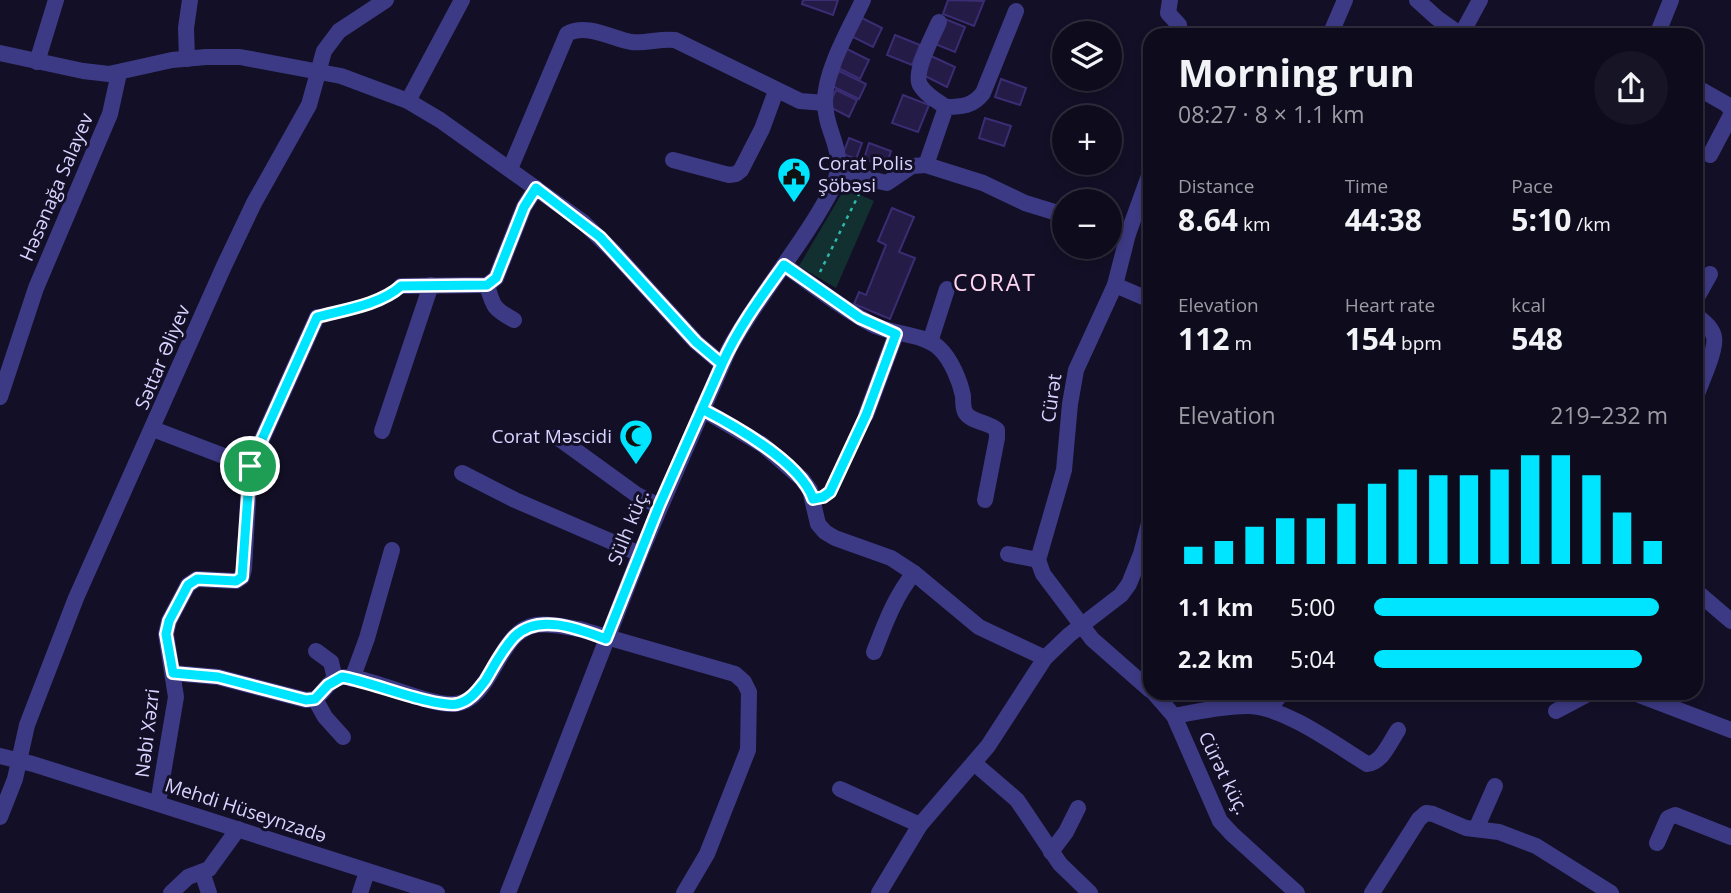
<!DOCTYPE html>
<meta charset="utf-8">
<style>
:root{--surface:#0e0b1c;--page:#171425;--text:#f1f3f6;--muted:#9b9ba3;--line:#2e2b3b;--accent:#00e5ff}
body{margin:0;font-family:"Open Sans",sans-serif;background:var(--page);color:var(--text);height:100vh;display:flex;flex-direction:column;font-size:26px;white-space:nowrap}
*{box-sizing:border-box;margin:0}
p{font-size:23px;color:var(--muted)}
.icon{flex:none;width:38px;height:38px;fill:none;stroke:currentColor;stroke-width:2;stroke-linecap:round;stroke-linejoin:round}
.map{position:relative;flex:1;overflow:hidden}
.drawer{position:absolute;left:1143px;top:28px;width:560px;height:672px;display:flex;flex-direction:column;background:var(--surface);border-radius:21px;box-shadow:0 4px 10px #0003,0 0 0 2px var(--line)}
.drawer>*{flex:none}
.controls{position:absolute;left:1052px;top:21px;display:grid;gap:14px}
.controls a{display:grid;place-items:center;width:70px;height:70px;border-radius:50%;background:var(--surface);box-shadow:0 4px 10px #0003,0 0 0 2px var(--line);font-size:35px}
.pin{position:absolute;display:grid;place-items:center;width:60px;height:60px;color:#fff;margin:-30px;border:4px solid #fff;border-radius:50%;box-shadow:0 2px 7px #0007}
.round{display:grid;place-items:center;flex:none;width:74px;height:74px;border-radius:37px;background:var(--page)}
.overview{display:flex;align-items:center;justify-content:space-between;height:119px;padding:0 35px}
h1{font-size:38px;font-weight:700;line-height:52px}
.stats{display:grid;grid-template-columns:repeat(3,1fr);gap:10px;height:119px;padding:7px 35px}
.stats div{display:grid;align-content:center}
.stats b{font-size:30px;font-weight:700}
.stats small{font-size:19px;font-weight:400}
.stats p{font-size:19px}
.chart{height:196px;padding:14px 35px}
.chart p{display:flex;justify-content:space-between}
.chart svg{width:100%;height:126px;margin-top:7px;stroke:var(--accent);stroke-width:6}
ul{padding:0 35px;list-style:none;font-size:23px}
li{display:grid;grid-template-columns:112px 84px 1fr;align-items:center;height:52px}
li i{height:18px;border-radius:9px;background:var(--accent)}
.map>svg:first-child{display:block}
</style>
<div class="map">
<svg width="1731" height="893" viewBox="0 0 1731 893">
<rect width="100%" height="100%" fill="#130f26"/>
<polygon fill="#12302f" points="845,188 874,201 836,288 799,266"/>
<g fill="#241b47" stroke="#3b2d73" stroke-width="2">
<polygon points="803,0 838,0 833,15 802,4"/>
<polygon points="948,0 984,1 974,26 943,14"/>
<polygon points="858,16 882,28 873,47 849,35"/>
<polygon points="945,19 965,27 955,52 935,44"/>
<polygon points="895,35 920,45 912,65 887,55"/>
<polygon points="845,48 869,60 860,79 836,67"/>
<polygon points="931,56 955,67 947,87 923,75"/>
<polygon points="839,71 866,84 859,99 832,86"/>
<polygon points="1001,79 1026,88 1020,105 995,97"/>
<polygon points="836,90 857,100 849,117 828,106"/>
<polygon points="903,95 929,105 918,132 892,123"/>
<polygon points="985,118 1011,126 1004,146 979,138"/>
<polygon points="849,138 862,143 856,159 843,154"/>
<polygon points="869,143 891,151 886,167 864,159"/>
<polygon points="892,208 914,217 899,252 915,258 890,319 854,304 859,292 866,295 886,245 878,241"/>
</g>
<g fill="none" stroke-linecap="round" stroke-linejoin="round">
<g stroke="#2fb8b0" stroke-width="2.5" stroke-dasharray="3.5 5" stroke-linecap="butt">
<polyline points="820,272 859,194"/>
<polyline points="330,314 390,294"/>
<polyline points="825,496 830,492 860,427"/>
</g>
<g stroke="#3d3a85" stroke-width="16">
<polyline points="1170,0 1168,13 1179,25 1180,35"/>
<polyline points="1417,0 1437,18 1461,35"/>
<path d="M939 22C933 36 913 72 920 85 926 95 937 101 946 107"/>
<polyline points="1330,35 1345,0"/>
<polyline points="1461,35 1480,0"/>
<polyline points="1657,35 1671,0"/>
<polyline points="0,53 83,71 109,74 172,60 206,57 240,57 341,76 408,101 440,120 583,222 613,251 696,342 722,364"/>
<polyline points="187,59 186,28 190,0"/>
<polyline points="37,62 56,0"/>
<polyline points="1696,87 1726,104 1731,110"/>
<polyline points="408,101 462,0"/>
<polyline points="1710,155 1731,115"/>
<polyline points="673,160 729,175 736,174 741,170 762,129 776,91"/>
<path d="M926 165 946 107C962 107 973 106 983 93L1016 11"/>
<path d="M510 169 567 34C586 23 611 38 631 42 646 44 660 38 675 40L800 101 825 103"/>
<polyline points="839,172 887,183 912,166 926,165 983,183 1025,203 1064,215"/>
<polyline points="1150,173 1128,234 1115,285 1076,370 1070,404 1064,470 1038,560 1043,574 1092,639 1150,690"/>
<polyline points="1110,228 1128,234"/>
<path d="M784 265C813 285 842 309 873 325 894 335 922 333 939 348 951 359 960 381 963 396 963 401 963 408 965 412 970 422 989 422 997 430V438L985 500"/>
<path d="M487 285C493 307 494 309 514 320"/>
<polyline points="1115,285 1150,300"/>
<polyline points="401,286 487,285 496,278 524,207 536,188"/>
<polyline points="1696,299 1710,274"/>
<path d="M1696 315C1703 321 1712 327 1714 337 1717 350 1700 384 1696 397"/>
<polyline points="930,342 947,289"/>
<polyline points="0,397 36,288 110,114 119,73"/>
<polyline points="702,409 763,445 802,479 810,490 818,524 825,532 835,538 891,558 914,573 979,627 1045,658"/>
<polyline points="866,415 896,334"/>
<polyline points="153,429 250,466"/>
<polyline points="382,431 431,285"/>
<polyline points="557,437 637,495 659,506"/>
<polyline points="462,473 515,500 640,554"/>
<polyline points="1008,554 1038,560"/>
<polyline points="1696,591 1731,621"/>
<polyline points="316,651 331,662 335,679"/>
<path d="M874 652C885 624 895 596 914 573"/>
<path d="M173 673 218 677 306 700 315 699C324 693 327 682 338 678 360 671 425 706 454 704 493 702 497 630 536 625 551 623 565 627 579 629L735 674 744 682 749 692 748 750 707 854 684 893"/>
<polyline points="352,679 367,638 392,550"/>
<polyline points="1154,693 1174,716 1220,821 1232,834 1297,893"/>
<polyline points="1634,693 1731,730"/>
<polyline points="315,699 325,717 343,737"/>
<polyline points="1269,709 1282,693"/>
<polyline points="1556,711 1590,693"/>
<path d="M1174 716C1198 712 1225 705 1250 706 1286 708 1336 745 1367 764 1382 763 1390 742 1398 730"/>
<polyline points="0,756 33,764 437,893"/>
<polyline points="974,763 1017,800 1060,864 1090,893"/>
<polyline points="840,789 920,825"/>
<polyline points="158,803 176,697 166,634 169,621 188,585 197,579 236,581 242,577 244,569 250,466 317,317"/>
<polyline points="0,817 15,779 27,725 76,598 224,266 254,203 309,105 324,51 339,31 386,0"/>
<polyline points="1476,829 1495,786"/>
<polyline points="1657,843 1668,818 1675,815 1731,837"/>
<polyline points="1051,852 1066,832 1078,808"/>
<polyline points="202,872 209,893"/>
<polyline points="171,893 188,877 209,869 238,829"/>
<polyline points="360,893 367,872"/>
<path d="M508 893 640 554 729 349C760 292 805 243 834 185 847 148 825 135 825 101 825 70 850 28 863 0"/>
<polyline points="879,893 920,825 988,746 1045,658 1069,635 1121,595 1129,584 1141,554 1150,519"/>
<polyline points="1372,893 1419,819 1426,813 1433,814 1466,828 1499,832 1536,846 1611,893"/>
</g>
</g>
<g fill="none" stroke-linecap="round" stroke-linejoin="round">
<g stroke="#fff" stroke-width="14">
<path id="route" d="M250 466 242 577 236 581 197 579 188 585 169 621 166 634 173 673 218 677 306 700 315 699 328 685 342 677C369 681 435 708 457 704 470 701 477 691 485 681 494 666 503 648 515 636 539 613 579 629 606 639L659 506 722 364C738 328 761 297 784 265L860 318 896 334 866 415 830 492 823 497 813 499C801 463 735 426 702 409L722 364 696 342 600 237 536 188 524 207 496 278 487 285 401 286C380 305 343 310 317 317L250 466"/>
</g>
<use href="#route" stroke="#00e5ff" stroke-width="9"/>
</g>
<defs>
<g id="civic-pin" transform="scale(1.75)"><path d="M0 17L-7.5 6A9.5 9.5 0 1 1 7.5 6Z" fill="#00e5ff" stroke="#130f26"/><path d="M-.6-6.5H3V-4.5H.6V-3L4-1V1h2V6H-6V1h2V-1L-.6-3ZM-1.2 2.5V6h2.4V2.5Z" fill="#111"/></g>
<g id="mosque-pin" transform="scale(1.75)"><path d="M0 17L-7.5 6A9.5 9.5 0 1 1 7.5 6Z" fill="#00e5ff" stroke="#130f26"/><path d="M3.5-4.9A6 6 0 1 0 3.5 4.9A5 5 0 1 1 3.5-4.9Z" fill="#111"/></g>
</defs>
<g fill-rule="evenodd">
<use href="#civic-pin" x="794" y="174"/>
<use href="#mosque-pin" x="636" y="436"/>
</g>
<g text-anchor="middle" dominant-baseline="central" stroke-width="6" stroke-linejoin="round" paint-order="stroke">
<g font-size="19" fill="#d9d4ff" stroke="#130f26" text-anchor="start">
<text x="818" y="163">Corat Polis<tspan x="818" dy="22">Şöbəsi</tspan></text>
<text x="612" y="436" text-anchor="end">Corat Məscidi</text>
</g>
<g font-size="19" fill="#d9d4ff" stroke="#130f26">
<text transform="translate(56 187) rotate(-67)">Həsənağa Salayev</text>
<text transform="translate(162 357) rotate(-67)">Səttar Əliyev</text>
<text transform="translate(1051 398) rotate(-82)">Cürət</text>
<text transform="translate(628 527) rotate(-68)">Sülh küç.</text>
<text transform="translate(147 733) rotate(-83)">Nəbi Xəzri</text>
<text transform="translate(1224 773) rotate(64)">Cürət küç.</text>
<text transform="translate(246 810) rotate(18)">Mehdi Hüseynzadə</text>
</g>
<g font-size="23" letter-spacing="2" fill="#ffd6f0" stroke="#130f26">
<text x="995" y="282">CORAT</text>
</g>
</g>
</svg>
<div class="controls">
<a><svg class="icon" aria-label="layers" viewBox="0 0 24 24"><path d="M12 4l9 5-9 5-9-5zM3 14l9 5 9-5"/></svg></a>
<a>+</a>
<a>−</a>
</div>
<div class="pin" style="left:250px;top:466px;background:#1e9e55"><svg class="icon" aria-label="arrive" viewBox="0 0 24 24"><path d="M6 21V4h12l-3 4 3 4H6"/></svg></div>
<section class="drawer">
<div class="overview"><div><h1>Morning run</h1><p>08:27 · 8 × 1.1 km</p></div><a class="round"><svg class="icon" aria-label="share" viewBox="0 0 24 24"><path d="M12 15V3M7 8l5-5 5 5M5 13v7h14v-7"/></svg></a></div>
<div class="stats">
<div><p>Distance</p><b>8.64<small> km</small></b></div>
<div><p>Time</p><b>44:38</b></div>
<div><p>Pace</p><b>5:10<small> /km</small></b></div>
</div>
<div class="stats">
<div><p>Elevation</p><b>112<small> m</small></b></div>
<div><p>Heart rate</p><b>154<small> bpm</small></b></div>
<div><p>kcal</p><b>548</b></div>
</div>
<div class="chart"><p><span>Elevation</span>219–232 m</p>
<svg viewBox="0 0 160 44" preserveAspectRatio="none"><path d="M5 44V38M15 44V36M25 44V31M35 44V28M45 44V28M55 44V23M65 44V16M75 44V11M85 44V13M95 44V13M105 44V11M115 44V6M125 44V6M135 44V13M145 44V26M155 44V36"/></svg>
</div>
<ul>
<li><b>1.1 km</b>5:00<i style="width:97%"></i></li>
<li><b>2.2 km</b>5:04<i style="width:91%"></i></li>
</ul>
</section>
</div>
